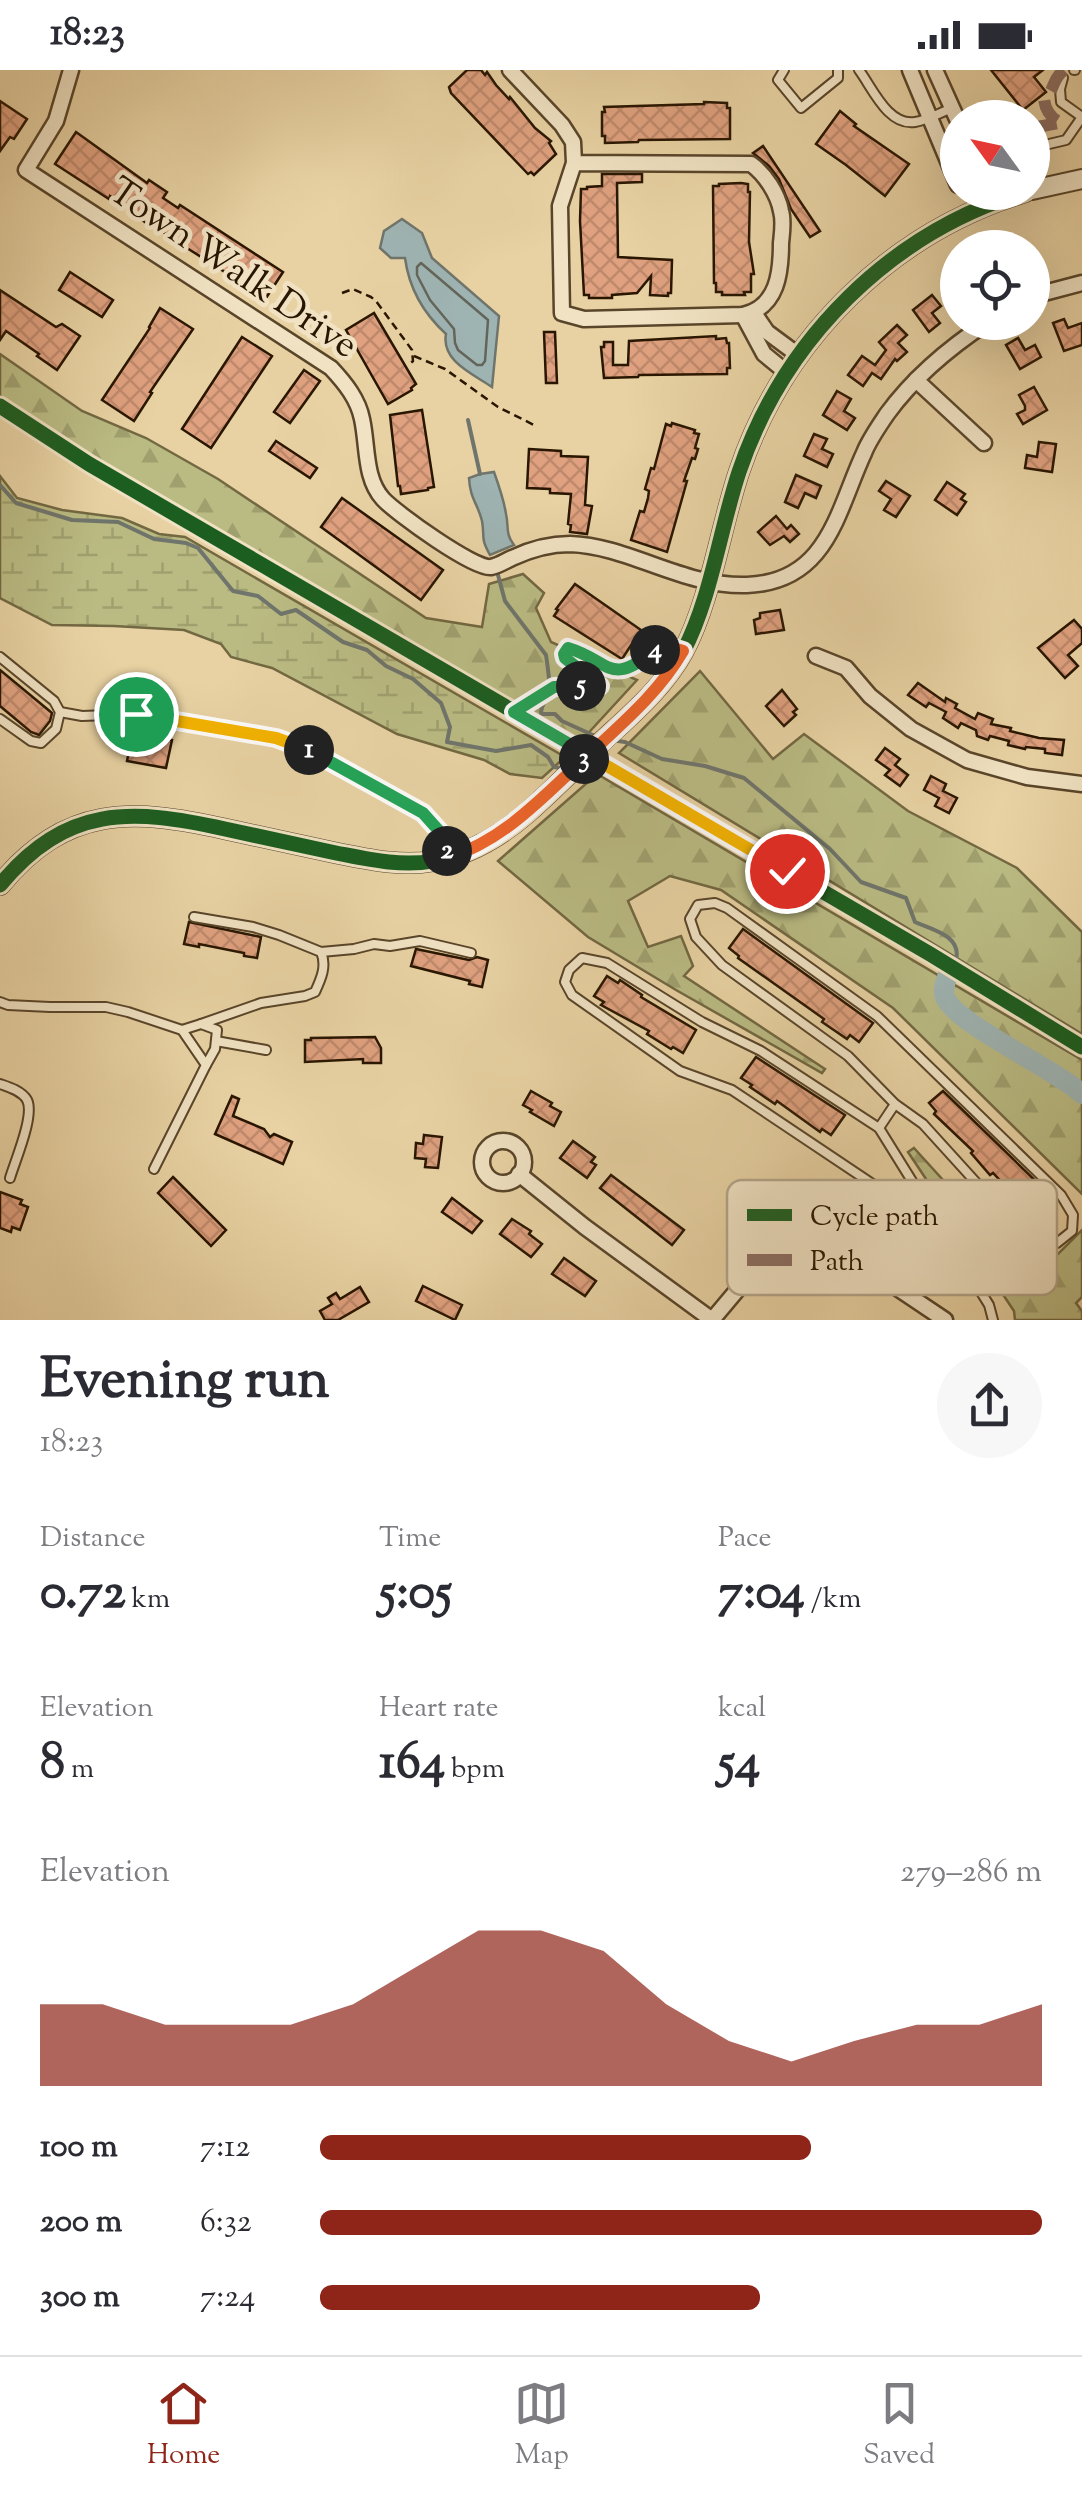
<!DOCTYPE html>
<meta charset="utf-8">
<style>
:root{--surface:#fff;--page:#f7f7f7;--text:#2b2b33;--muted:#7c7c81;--line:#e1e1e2;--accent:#8f2418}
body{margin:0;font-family:"Sorts Mill Goudy",serif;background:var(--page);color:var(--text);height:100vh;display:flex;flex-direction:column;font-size:38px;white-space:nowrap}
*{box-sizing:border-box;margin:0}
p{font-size:32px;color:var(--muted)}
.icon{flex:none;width:55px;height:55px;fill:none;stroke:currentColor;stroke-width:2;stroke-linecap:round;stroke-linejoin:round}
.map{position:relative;height:1250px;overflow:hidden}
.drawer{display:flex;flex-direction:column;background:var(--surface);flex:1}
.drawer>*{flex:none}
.needle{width:65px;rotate:303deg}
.controls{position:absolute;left:940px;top:30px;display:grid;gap:20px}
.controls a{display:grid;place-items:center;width:110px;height:110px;border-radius:50%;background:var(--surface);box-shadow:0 10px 40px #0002;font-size:50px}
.pin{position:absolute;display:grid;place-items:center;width:85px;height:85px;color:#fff;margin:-42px;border:5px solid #fff;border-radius:50%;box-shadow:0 2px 10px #0007}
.km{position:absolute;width:50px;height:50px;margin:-25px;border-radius:50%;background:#222;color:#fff;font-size:28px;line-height:50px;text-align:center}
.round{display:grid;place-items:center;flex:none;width:105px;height:105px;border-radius:52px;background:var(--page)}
.head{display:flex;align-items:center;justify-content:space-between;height:170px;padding:0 40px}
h1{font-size:55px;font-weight:800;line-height:75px}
.stats{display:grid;grid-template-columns:repeat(3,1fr);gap:15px;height:170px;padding:10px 40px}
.stats div{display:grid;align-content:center}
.stats b{font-size:50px;font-weight:800}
.stats small{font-size:28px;font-weight:400}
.stats p{font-size:28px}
.chart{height:280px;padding:20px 40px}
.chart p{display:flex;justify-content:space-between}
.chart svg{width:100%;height:180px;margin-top:10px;fill:var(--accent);opacity:.7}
ul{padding:0 40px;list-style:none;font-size:32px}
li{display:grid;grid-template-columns:160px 120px 1fr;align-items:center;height:75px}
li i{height:25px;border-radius:12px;background:var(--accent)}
.status{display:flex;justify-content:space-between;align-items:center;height:70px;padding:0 50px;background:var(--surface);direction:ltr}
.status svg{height:28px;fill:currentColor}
.dock{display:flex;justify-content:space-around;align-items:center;height:140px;border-top:2px solid var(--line);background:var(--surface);font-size:28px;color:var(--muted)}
.dock a{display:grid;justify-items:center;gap:5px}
.dock .selected{color:var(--accent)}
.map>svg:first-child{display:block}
</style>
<div class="status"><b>18:23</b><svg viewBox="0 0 49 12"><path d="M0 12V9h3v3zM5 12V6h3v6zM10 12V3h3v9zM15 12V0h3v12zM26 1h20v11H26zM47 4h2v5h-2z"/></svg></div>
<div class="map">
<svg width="1082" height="1250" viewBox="0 0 1082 1250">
<defs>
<pattern id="forest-firs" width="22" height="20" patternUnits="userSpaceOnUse" patternTransform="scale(2.5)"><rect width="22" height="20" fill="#babb83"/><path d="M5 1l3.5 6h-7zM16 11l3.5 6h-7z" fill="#a0a06f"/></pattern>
<pattern id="wetland-marsh" width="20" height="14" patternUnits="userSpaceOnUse" patternTransform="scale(2.5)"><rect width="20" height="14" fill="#babb83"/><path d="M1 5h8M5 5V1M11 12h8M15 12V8" fill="none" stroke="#a0a06f"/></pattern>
<pattern id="building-cross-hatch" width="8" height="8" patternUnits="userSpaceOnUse" patternTransform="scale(2.5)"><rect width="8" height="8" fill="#dfa17f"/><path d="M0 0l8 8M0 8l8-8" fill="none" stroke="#bf8a6c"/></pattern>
</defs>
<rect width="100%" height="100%" fill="#e8d2a3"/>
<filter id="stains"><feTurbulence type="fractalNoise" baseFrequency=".002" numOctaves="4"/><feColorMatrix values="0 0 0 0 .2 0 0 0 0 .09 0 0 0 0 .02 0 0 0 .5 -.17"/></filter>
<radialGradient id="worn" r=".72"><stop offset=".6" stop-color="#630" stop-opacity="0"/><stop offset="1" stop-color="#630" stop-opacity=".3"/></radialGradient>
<g fill="url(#forest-firs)" stroke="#726842" stroke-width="2.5">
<polygon points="0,284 82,341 146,368 218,409 426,548 482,557 489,514 523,504 544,523 536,538 551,572 637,610 581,671 67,375 0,326"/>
<polygon points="700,601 773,689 804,664 908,741 1017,798 1082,862 1082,964 619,683"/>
<polygon points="597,704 1082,990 1082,1124 893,938 721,820 670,806 628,831 648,877 681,866 693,896 684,906 825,999 822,1003 676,920 588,867 498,791"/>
<polygon points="914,1078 1022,1197 1042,1200 1082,1160 1082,1227 1076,1233 1082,1241 1082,1250 1015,1250 1014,1241 908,1082"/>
</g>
<polygon fill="url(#wetland-marsh)" stroke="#726842" stroke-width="2.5" points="0,406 17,428 62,440 122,448 159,464 185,467 565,687 542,708 510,704 484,690 397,664 272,598 231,587 221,574 184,560 114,556 52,555 0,528"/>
<g fill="#9eb4b3" stroke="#6f756c" stroke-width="2.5">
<path d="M402 149 422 163 432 188 499 246 492 317C473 304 441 291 446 264 423 243 409 218 405 188H391L380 178 384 161Z"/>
<path d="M494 402C499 416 504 430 506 444 509 456 505 464 514 475L490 485C480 467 485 468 482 451 478 434 470 429 469 408L480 404Z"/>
</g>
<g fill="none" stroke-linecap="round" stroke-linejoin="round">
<polygon stroke="#64655a" stroke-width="2.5" points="421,193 488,250 485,291 482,295 477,295 458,280 455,273 454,259 430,230 417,205 417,197"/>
<g stroke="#6f756c" stroke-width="4">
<polyline points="468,350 480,404"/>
<polyline points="0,415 16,433 72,450 118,452 154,469 186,473 198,478 233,521 258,526 281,544 296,540 343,572 367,580 386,596 413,609 441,633 450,657 447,672 496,681 531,675 548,687 554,697 566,699"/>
<path d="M498 505 505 531 546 585C547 591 550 615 550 620 548 631 541 632 541 644H555L562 651 595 666"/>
<path d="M611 670 625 672 662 689 705 696 744 708 830 779 861 812 906 828 915 852C933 860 962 866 956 890"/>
</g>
<path stroke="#9eb4b3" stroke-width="20" d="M948 904C946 912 942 919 945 927 954 953 1057 1000 1082 1024"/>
</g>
<g fill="url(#building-cross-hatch)" stroke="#291601" stroke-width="2.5">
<polygon points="467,0 481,0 485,5 487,2 496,15 509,29 510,27 535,58 551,71 549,73 556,84 534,105 531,102 528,104 451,23 449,17"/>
<polygon points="991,0 1043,0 1034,7 1046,22 1023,40"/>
<polygon points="0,31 27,49 14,69 10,67 0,81"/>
<polygon points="704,32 727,33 727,38 730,38 730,69 639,70 638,72 605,73 605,66 602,66 602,42 605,42 604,37 704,34"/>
<polygon points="840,41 856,54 854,56 909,94 885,126 846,95 816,74"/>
<polygon points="76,62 147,113 149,110 167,122 163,128 178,138 180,135 283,202 266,228 179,173 163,162 165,158 149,148 146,153 110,126 109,129 55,94"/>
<polygon points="763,76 820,161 810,167 791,139 779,109 769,96 753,83"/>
<polygon points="602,104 642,104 642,112 617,113 618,187 672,190 671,223 668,223 668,226 650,225 651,206 637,223 612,225 612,228 589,228 589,225 584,225 580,151 581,119 587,119 587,117 602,116"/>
<polygon points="741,113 748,114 748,122 750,122 749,172 754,204 751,204 751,222 744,222 745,225 722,225 722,222 716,222 716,213 714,213 713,116 719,116 719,114"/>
<polygon points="70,202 113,230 102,247 59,220"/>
<polygon points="0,220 56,257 62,254 80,266 57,300 37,286 39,284 6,261 0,270"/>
<polygon points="932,225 941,236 932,243 940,253 929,262 913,240"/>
<polygon points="160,238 193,259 150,322 152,323 134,351 102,330 150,258 149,257"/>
<polygon points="374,243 416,314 411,318 412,320 388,334 346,260"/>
<polygon points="1064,249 1068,258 1082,253 1082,275 1064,281 1053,253"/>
<polygon points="897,255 907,265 898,273 907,282 897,291 895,289 881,309 872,303 863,316 848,305 862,286 875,295 886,280 879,272"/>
<polygon points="544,262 555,262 557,313 546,313"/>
<polygon points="716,266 716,269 726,268 727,273 729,273 730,298 727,298 727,304 639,305 638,307 604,308 601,277 604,277 604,272 613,272 613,295 628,295 629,271"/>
<polygon points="242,267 272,286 211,378 182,359"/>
<polygon points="1018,268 1025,280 1035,275 1041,287 1020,299 1006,275"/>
<polygon points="304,300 320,311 290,353 274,342"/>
<polygon points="1034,317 1047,340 1023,354 1017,344 1025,340 1025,336 1019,325"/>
<polygon points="837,321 851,329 844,341 855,348 847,360 823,345"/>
<polygon points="422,340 434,417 428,418 428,420 401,424 400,416 398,416 390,345"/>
<polygon points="672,353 695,360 694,363 699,364 695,378 698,379 695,389 692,388 684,411 687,411 667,482 631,470 640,441 644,442 648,428 649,421 645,419 651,398 654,399 666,354 671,356"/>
<polygon points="814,364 827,369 822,379 833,384 827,397 804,386"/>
<polygon points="276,371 317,398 310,408 269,381"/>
<polygon points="1039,372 1056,374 1052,402 1025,398 1027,385 1037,387"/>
<polygon points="529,379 561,381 561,386 588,387 585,435 592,436 587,464 570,462 571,455 568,454 571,424 550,423 550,419 527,418"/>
<polygon points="796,405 821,416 816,428 805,423 798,438 785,432"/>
<polygon points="886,411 910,426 896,447 884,440 891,429 879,421"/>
<polygon points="947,412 965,424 961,429 966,432 957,445 935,430"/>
<polygon points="342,428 443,500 421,530 321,457"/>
<polygon points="776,446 787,459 791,455 799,464 790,472 784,466 770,475 758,462"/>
<polygon points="575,514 641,560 622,589 554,546 558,540 556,539"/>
<polygon points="780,540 784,560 756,564 754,550 760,548 760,543"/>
<polygon points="1074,550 1082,559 1082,573 1068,585 1078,596 1065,608 1038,578"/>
<polygon points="0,600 52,643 50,651 39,665 31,662 0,636"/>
<polygon points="918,613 945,632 946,628 957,634 955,638 975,649 978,643 993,649 991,654 1011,658 1010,661 1039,668 1064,670 1062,685 1045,683 1045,679 1026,677 1025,679 1008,675 1009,671 990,666 988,670 977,666 976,660 961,653 958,658 943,648 946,642 929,633 926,637 908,625"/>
<polygon points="782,620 797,639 793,642 796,645 784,656 766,636"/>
<polygon points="133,662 172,670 166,698 127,691"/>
<polygon points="885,678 900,689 895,695 908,705 900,716 885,705 890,700 876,690"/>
<polygon points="931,706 946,714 943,721 957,728 949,743 935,736 939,728 924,720"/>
<polygon points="189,852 261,867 257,888 244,886 244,883 199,874 199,877 184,874"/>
<polygon points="743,859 873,953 859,972 850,965 847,969 822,952 824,949 738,888 739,886 729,878"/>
<polygon points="416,879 469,890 477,887 488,890 482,917 469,914 470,911 411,896"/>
<polygon points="607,906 618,913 620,910 642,925 641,927 696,960 683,983 673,977 671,979 647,964 649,961 601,935 604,932 594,926"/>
<polygon points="375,967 381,978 381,993 363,993 363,989 305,992 305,970 311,970 311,968"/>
<polygon points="756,987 845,1045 831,1065 822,1059 820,1062 777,1031 775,1034 750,1017 752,1015 741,1008"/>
<polygon points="531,1021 552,1033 550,1036 561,1042 554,1056 530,1042 532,1040 523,1035"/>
<polygon points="943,1021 1047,1122 1046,1124 1055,1134 1037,1150 1029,1142 1026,1144 1007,1122 1009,1120 993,1103 990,1105 971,1083 973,1081 934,1044 936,1041 929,1033"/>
<polygon points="232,1026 239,1029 233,1046 264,1059 270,1067 274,1064 292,1072 283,1094 215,1064"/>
<polygon points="424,1065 442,1067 438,1098 425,1097 426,1089 415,1088 416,1073 423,1074"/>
<polygon points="573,1071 595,1087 591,1092 596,1095 587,1108 560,1088"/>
<polygon points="611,1105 684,1160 672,1175 600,1118"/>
<polygon points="173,1107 226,1160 211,1176 158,1123"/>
<polygon points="0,1122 22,1130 20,1134 28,1137 20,1160 12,1157 11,1162 0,1158"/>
<polygon points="452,1128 482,1151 472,1163 442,1142"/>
<polygon points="512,1149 531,1161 529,1164 542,1174 531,1187 500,1164"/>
<polygon points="564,1188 596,1211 585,1226 552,1204"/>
<polygon points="423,1216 462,1235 455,1250 416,1231"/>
<polygon points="360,1217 369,1232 338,1250 325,1250 320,1241 332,1234 328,1228 336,1223 340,1229"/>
</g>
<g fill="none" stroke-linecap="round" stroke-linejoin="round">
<g stroke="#59452a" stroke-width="12">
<g id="service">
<polyline points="784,0 778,10 801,38 838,8 838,0"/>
<path d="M859 0C873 19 888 56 915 52 928 50 941 42 953 38"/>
<polyline points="1074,0 1075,0"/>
<polyline points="1063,8 1060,19 1061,32 1082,47"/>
<polyline points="1032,78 1066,70 1082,47"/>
<polyline points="0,587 54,631 60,642 56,659 41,673 31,671 0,649"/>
<polyline points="60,642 82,646 136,644 276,668 318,683 423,743 440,762 448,787"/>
<path d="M194 847 253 857 279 865 321 882C327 896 321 909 315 922L305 926 261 933 201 954"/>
<polyline points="321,882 354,879 374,874 390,876 420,871 471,883"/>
<polyline points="0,932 8,935 50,937 106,937 128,942 182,960 206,995 154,1099"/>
<polyline points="182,960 201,954 217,960 215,979 206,995"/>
<polyline points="216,971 266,980"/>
<path d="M0 1014C9 1017 22 1021 27 1030 35 1045 15 1091 10 1108"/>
<polyline points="879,1058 895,1034 848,986 722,895 696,867 690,849 698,835 715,833 727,838 877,946 1061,1125 1073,1145 1072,1161 1057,1173 1035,1173 1012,1152 923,1054 895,1034"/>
<polyline points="931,1144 912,1148 880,1119 732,1020 680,1001 572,925 565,912 569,900 582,888 607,893 702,952 761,981 879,1058 989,1235 993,1250"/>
</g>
</g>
<g stroke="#59452a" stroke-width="19">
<g id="minor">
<path d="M71 0 56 51 26 100 331 298C345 313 358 329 362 349 368 376 364 408 383 429 396 443 475 500 491 497 498 496 505 491 512 488 531 479 548 474 570 474 630 476 682 517 747 515 828 512 837 441 864 383 869 370 879 356 887 344 914 307 950 277 988 252"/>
<path d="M510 0 562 55 573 72 574 93 560 136 562 243 584 249 743 245C778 237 781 202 781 173 782 163 784 151 781 141 778 124 765 104 751 94L574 93"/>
<polyline points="910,0 958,115"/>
<polyline points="935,0 958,51"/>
<polyline points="1032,229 1044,223 1082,213"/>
<polyline points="754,243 767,262 798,285"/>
<polyline points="743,245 764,284 786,302"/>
<polyline points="916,310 984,373"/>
<polyline points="816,586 846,598 870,626 911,659 967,690 1027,707 1082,714"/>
<circle cx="503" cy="1092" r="21"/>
<polyline points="519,1104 585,1157 712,1250"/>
<polyline points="712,1250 749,1206 799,1175 828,1179 857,1191 945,1250"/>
</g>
</g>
<g stroke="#59452a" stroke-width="22">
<g id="tertiary">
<polyline points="1032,120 1082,109"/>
<path d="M0 815C66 735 131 738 225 759 262 767 299 775 336 783 367 789 401 797 433 791 469 785 499 767 526 744 551 722 574 699 597 676 628 647 662 620 683 582 711 529 720 459 739 402 784 269 890 163 1025 122"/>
</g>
</g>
<g stroke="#291601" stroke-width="2.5" stroke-dasharray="8 5" stroke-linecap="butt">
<polyline points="342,223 353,219 371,227 376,231 412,280 413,291 411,293"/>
<polyline points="414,286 445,299 498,337 534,355"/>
<path d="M514 642C540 619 562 612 596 619L599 617V614L565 588 564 581 568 578C595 586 608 611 639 593 649 587 655 579 667 576"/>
</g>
<use href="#service" stroke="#f0e2c3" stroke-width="8"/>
<use href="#minor" stroke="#f0e2c3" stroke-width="14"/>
<use href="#tertiary" stroke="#f0e2c3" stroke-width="18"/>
<g stroke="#8d6e63" stroke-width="12" stroke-dasharray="25 12" stroke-linecap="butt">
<path d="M1064 0C1051 10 1056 19 1044 29 1046 45 1054 50 1067 56"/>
<polyline points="1032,58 1059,53"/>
</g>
<g stroke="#f0e2c3" stroke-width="21">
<g id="cycleway">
<polyline points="0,336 89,394 930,884 1082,977"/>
<path d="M0 815C66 735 131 738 225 759 262 767 299 775 336 783 367 789 401 797 433 791 469 785 499 767 526 744 551 722 574 699 597 676 628 647 662 620 683 582 711 529 720 459 739 402 784 269 890 163 1025 122"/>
</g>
</g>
<use href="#cycleway" stroke="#1b5e20" stroke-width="15"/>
</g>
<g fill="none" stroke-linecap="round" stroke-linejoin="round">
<g stroke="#fff" stroke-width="20">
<polyline id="split-1" points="136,644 276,668 309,680"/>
</g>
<g stroke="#fff" stroke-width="20">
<polyline id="split-2" points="309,680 423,743 440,762 447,781"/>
</g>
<g stroke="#fff" stroke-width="20">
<path id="split-3" d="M447 781 448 788C504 770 542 728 584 689"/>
</g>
<g stroke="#fff" stroke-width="20">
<path id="split-4" d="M584 689C620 655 658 624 683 581L667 576 655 580"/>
</g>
<g stroke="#fff" stroke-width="20">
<path id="split-5" d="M581 616 596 619 600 616 565 588 564 584 568 578C611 591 609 618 655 580"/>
</g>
<g stroke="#fff" stroke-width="20">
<polyline id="split-6" points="581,616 554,617 514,642 602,693"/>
</g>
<g stroke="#fff" stroke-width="20">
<polyline id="split-7" points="602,693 787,801"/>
</g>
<use href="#split-1" stroke="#f5b400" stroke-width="12"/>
<use href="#split-2" stroke="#22a559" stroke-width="12"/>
<use href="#split-3" stroke="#f0652b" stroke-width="12"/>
<use href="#split-4" stroke="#f0652b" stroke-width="12"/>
<use href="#split-5" stroke="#22a559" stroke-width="12"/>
<use href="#split-6" stroke="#22a559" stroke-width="12"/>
<use href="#split-7" stroke="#f5b400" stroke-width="12"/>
</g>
<g text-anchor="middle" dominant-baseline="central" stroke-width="9" stroke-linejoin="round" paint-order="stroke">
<g font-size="38" fill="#291601" stroke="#f0e2c3">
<text transform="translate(232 200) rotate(34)">Town Walk Drive</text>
</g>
</g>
<rect x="727" y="1110" width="330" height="115" rx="15" fill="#f0e2c3" stroke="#b4a589" stroke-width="2.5"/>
<rect x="747" y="1139" width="45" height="12" fill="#1b5e20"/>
<rect x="747" y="1184" width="45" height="12" fill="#8d6e63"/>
<g font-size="28" fill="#291601">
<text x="810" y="1155">Cycle path</text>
<text x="810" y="1200">Path</text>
</g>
<rect width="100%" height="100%" filter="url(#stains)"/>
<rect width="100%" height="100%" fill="url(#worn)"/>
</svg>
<div class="controls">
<a><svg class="needle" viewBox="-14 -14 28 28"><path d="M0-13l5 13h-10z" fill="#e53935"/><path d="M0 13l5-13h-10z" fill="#7c7c81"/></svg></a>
<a><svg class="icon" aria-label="locate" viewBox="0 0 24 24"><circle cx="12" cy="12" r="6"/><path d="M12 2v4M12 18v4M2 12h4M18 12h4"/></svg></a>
</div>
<div class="pin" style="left:136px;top:644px;background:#1e9e55"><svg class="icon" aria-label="arrive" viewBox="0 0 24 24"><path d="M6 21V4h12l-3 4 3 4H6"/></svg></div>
<div class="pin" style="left:787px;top:801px;background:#d93025"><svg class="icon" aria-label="check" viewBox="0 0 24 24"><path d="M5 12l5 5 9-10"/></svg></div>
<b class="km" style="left:309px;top:680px">1</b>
<b class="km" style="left:447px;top:781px">2</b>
<b class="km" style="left:584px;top:689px">3</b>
<b class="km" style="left:655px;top:580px">4</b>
<b class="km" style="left:581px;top:616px">5</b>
</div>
<section class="drawer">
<div class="head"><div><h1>Evening run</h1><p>18:23</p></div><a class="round"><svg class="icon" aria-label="share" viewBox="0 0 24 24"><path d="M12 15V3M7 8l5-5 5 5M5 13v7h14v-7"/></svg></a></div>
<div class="stats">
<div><p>Distance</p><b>0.72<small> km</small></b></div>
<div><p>Time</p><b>5:05</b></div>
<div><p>Pace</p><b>7:04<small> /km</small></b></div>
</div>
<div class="stats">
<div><p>Elevation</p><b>8<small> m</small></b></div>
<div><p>Heart rate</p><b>164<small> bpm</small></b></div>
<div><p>kcal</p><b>54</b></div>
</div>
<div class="chart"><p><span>Elevation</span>279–286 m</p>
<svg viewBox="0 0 160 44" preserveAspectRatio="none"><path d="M0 44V24L10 24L20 29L30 29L40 29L50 24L60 15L70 6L80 6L90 11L100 24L110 33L120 38L130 33L140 29L150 29L160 24V44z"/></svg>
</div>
<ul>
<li><b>100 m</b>7:12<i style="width:68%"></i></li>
<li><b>200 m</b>6:32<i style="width:100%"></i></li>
<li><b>300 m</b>7:24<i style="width:61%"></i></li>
</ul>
</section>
<nav class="dock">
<a class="selected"><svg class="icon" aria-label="home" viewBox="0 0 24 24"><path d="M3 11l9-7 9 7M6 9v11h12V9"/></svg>Home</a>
<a><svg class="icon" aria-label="map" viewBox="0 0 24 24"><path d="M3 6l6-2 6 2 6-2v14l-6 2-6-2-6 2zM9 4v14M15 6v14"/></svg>Map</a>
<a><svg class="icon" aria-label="saved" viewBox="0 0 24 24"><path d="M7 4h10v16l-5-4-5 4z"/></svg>Saved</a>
</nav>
